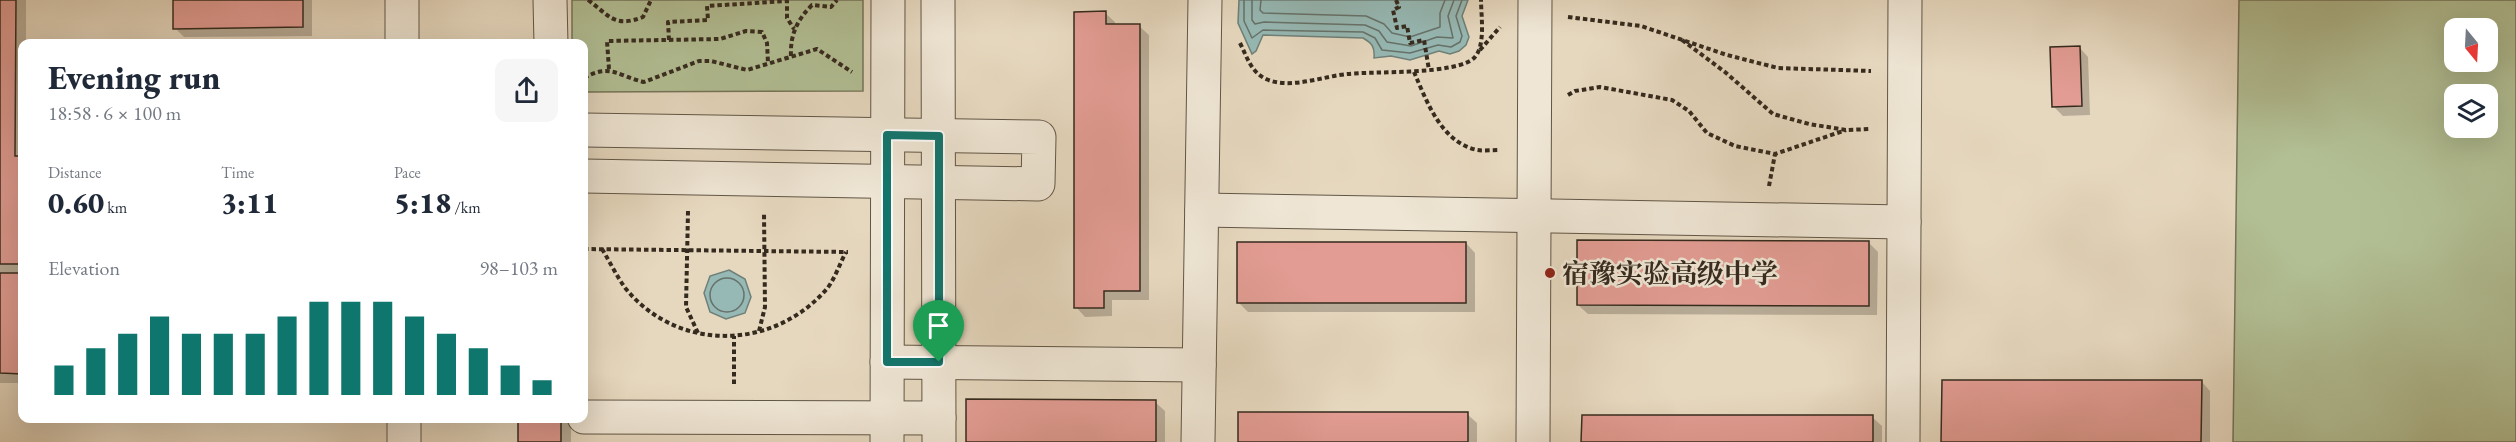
<!DOCTYPE html>
<meta charset="utf-8">
<style>
:root{--surface:#fff;--page:#f6f6f7;--text:#1f2937;--muted:#747a83;--accent:#0f766e}
body{margin:0;font-family:"EB Garamond","Noto Serif SC",serif;background:var(--page);color:var(--text);height:100vh;display:flex;flex-direction:column;font-size:22px;white-space:nowrap}
*{box-sizing:border-box;margin:0}
p{font-size:20px;color:var(--muted)}
.icon{flex:none;width:33px;height:33px;fill:none;stroke:currentColor;stroke-width:2;stroke-linecap:round;stroke-linejoin:round}
.map{position:relative;flex:1;overflow:hidden}
.sheet{position:absolute;left:18px;top:39px;width:570px;height:384px;display:flex;flex-direction:column;background:var(--surface);border-radius:12px;box-shadow:0 6px 24px #0002}
.sheet>*{flex:none}
.needle{width:39px;rotate:162deg}
.fabs{position:absolute;left:2444px;top:18px;display:grid;gap:12px}
.fabs a{display:grid;place-items:center;width:54px;height:54px;border-radius:12px;background:var(--surface);box-shadow:0 6px 24px #0002;font-size:30px}
.pin{position:absolute;display:grid;place-items:center;width:51px;height:51px;color:#fff;margin:-62px -26px;border-radius:50% 50% 50% 0;rotate:-45deg;box-shadow:0 0 6px #0007}
.pin .icon{rotate:45deg}
.round{display:grid;place-items:center;flex:none;width:63px;height:63px;border-radius:12px;background:var(--page)}
.summary{display:flex;align-items:center;justify-content:space-between;height:102px;padding:0 30px}
h1{font-size:33px;font-weight:800;line-height:45px}
.stats{display:grid;grid-template-columns:repeat(3,1fr);gap:9px;height:102px;padding:6px 30px}
.stats div{display:grid;align-content:center}
.stats b{font-size:30px;font-weight:800}
.stats small{font-size:16px;font-weight:400}
.stats p{font-size:16px}
.chart{height:168px;padding:12px 30px}
.chart p{display:flex;justify-content:space-between}
.chart svg{width:100%;height:108px;margin-top:6px;stroke:var(--accent);stroke-width:6}
.map>svg:first-child{display:block}
</style>
<div class="map">
<svg width="2516" height="442" viewBox="0 0 2516 442">
<rect width="100%" height="100%" fill="#e6d8bf"/>
<filter id="stains"><feTurbulence type="fractalNoise" baseFrequency=".00333" numOctaves="4"/><feColorMatrix values="0 0 0 0 .2 0 0 0 0 .09 0 0 0 0 .02 0 0 0 .5 -.17"/></filter>
<radialGradient id="worn" r=".72"><stop offset=".6" stop-color="#630" stop-opacity="0"/><stop offset="1" stop-color="#630" stop-opacity=".3"/></radialGradient>
<g fill="#b2bf94" stroke="#747459" stroke-width="1.5" fill-rule="evenodd">
<polygon points="572,0 863,0 863,91 584,92 584,44 572,43"/>
<path d="M2239 0H2516V442H2233ZM2487 28V62H2454V28ZM2487 94V128H2454V94Z"/>
</g>
<g fill="#96b9b5" stroke="#6f8079" stroke-width="1.5">
<path d="M1239 0H1468L1462 16 1469 37 1466 45 1459 51 1450 54 1439 51 1410 60 1391 56 1374 58C1375 47 1372 43 1363 38L1263 35 1256 51 1252 54 1238 23Z"/>
<polygon points="729,270 745,279 751,297 745,313 726,319 710,312 704,293 710,276"/>
</g>
<g fill="#0003">
<polygon points="0,0 26,0 26,44 22,44 22,383 0,383"/>
<polygon points="175,0 312,0 312,36 184,37 175,28"/>
<polygon points="1105,13 1115,22 1115,26 1139,26 1149,35 1149,300 1112,300 1112,316 1085,317 1076,307"/>
<polygon points="2079,47 2088,57 2090,115 2063,116 2054,107"/>
<polygon points="1868,242 1878,252 1877,315 1588,314 1578,305"/>
<polygon points="1466,243 1475,253 1475,312 1248,312 1238,302"/>
<polygon points="2201,381 2210,391 2210,442 1943,442"/>
<polygon points="1155,402 1165,411 1165,442 967,442"/>
<polygon points="1467,414 1477,423 1477,442 1240,442"/>
<polygon points="1872,417 1882,426 1882,442 1583,442"/>
<rect x="520" y="418" width="51" height="24"/>
</g>
<g fill="none" stroke-linecap="round" stroke-linejoin="round">
<g stroke="#66726a" stroke-width="1.5">
<polyline points="1244,0 1244,21 1252,38 1263,30 1363,32 1375,38 1382,50 1410,53 1438,45 1451,47 1460,42 1462,36 1456,16 1462,0"/>
<polyline points="1252,0 1252,20 1255,24 1264,22 1365,25 1379,31 1387,42 1411,46 1437,37 1453,38 1448,16 1454,0"/>
<polyline points="1261,0 1260,10 1263,13 1366,16 1384,24 1392,33 1410,37 1440,27 1440,13 1445,0"/>
<circle cx="727" cy="295" r="17"/>
</g>
</g>
<g fill="#e29c93" stroke="#352a1e" stroke-width="1.5">
<polygon points="0,0 16,0 15,156 22,156 22,264 0,264"/>
<polygon points="173,0 303,0 303,27 173,29"/>
<polygon points="1106,11 1106,24 1140,24 1140,291 1104,291 1104,308 1074,308 1074,12"/>
<polygon points="2080,46 2082,106 2052,107 2050,47"/>
<polygon points="1577,240 1869,241 1869,306 1577,305"/>
<rect x="1237" y="242" width="229" height="61"/>
<polygon points="0,273 22,273 22,374 0,373"/>
<polygon points="1942,380 2202,380 2201,442 1941,442"/>
<polygon points="966,399 1156,400 1156,442 966,442"/>
<rect x="1238" y="412" width="230" height="30"/>
<polygon points="1582,415 1873,415 1873,442 1581,442"/>
<rect x="518" y="418" width="43" height="24"/>
</g>
<g fill="none" stroke-linecap="round" stroke-linejoin="round">
<g stroke="#615646" stroke-width="35">
<g id="minor">
<polyline points="402,0 402,44"/>
<polyline points="550,0 551,44"/>
<polyline points="938,0 939,442"/>
<polyline points="584,130 1039,137 1038,184 584,176"/>
<polyline points="1202,210 1904,222"/>
<polyline points="887,362 1199,365"/>
<polyline points="584,417 939,418"/>
<polyline points="404,418 404,442"/>
<polyline points="887,442 888,0"/>
<polyline points="1198,442 1205,0"/>
<polyline points="1533,442 1535,0"/>
<polyline points="1903,442 1905,0"/>
</g>
</g>
<g stroke="#352a1e" stroke-width="4" stroke-dasharray="4.5 3" stroke-linecap="butt">
<path d="M588 0C610 16 614 28 643 17L651 0"/>
<polyline points="1396,0 1399,7 1393,10 1397,28 1407,26 1410,43 1424,40 1429,70"/>
<polyline points="1568,17 1641,26 1727,55 1778,68 1871,71"/>
<polyline points="669,40 668,22 708,20 707,6 787,1 787,18 794,29"/>
<polyline points="1682,40 1725,72 1773,114 1809,124 1846,130 1871,129"/>
<path d="M1240 43C1247 57 1251 72 1266 79 1290 90 1323 76 1348 74 1374 71 1456 75 1474 58 1486 46 1481 16 1481 0"/>
<polyline points="1480,50 1500,27"/>
<path d="M791 56C790 35 797 20 812 5L831 7 837 0"/>
<polyline points="609,69 607,41 720,39 746,31 762,32 767,43 768,63"/>
<path d="M1414 72C1427 102 1441 142 1477 150 1484 151 1493 150 1500 150"/>
<path d="M584 78C610 63 618 76 644 82L699 61H711L747 70 817 49 852 72"/>
<polyline points="1568,95 1575,91 1600,87 1672,100 1689,111 1707,133 1735,146 1775,154 1846,130"/>
<polyline points="1769,186 1775,154"/>
<polyline points="688,211 686,307 698,333"/>
<polyline points="584,249 848,252"/>
<path d="M602 249C610 262 617 277 626 289 677 351 770 351 824 292 834 282 839 265 846 252"/>
<polyline points="759,331 765,307 764,213"/>
<polyline points="734,384 734,336"/>
</g>
<use href="#minor" stroke="#efe6d5" stroke-width="33"/>
</g>
<g fill="none" stroke-linecap="round" stroke-linejoin="round">
<g stroke="#fff" stroke-width="12">
<polygon id="route" points="887,135 939,136 939,362 887,362"/>
</g>
<use href="#route" stroke="#0f766e" stroke-width="8"/>
</g>
<circle fill="#8f2418" stroke="#efe6d5" stroke-width="2" cx="1550" cy="273" r="6"/>
<g text-anchor="middle" dominant-baseline="central" stroke-width="5" stroke-linejoin="round" paint-order="stroke">
<g font-size="27" font-weight="bold" fill="#352a1e" stroke="#efe6d5" text-anchor="start">
<text x="1562" y="273">宿豫实验高级中学</text>
</g>
</g>
<rect width="100%" height="100%" filter="url(#stains)"/>
<rect width="100%" height="100%" fill="url(#worn)"/>
</svg>
<div class="fabs">
<a><svg class="needle" viewBox="-14 -14 28 28"><path d="M0-13l5 13h-10z" fill="#e53935"/><path d="M0 13l5-13h-10z" fill="#747a83"/></svg></a>
<a><svg class="icon" aria-label="layers" viewBox="0 0 24 24"><path d="M12 4l9 5-9 5-9-5zM3 14l9 5 9-5"/></svg></a>
</div>
<div class="pin" style="left:939px;top:362px;background:#1e9e55"><svg class="icon" aria-label="arrive" viewBox="0 0 24 24"><path d="M6 21V4h12l-3 4 3 4H6"/></svg></div>
<section class="sheet">
<div class="summary"><div><h1>Evening run</h1><p>18:58 · 6 × 100 m</p></div><a class="round"><svg class="icon" aria-label="share" viewBox="0 0 24 24"><path d="M12 15V3M7 8l5-5 5 5M5 13v7h14v-7"/></svg></a></div>
<div class="stats">
<div><p>Distance</p><b>0.60<small> km</small></b></div>
<div><p>Time</p><b>3:11</b></div>
<div><p>Pace</p><b>5:18<small> /km</small></b></div>
</div>
<div class="chart"><p><span>Elevation</span>98–103 m</p>
<svg viewBox="0 0 160 44" preserveAspectRatio="none"><path d="M5 44V32M15 44V25M25 44V19M35 44V12M45 44V19M55 44V19M65 44V19M75 44V12M85 44V6M95 44V6M105 44V6M115 44V12M125 44V19M135 44V25M145 44V32M155 44V38"/></svg>
</div>
</section>
</div>
